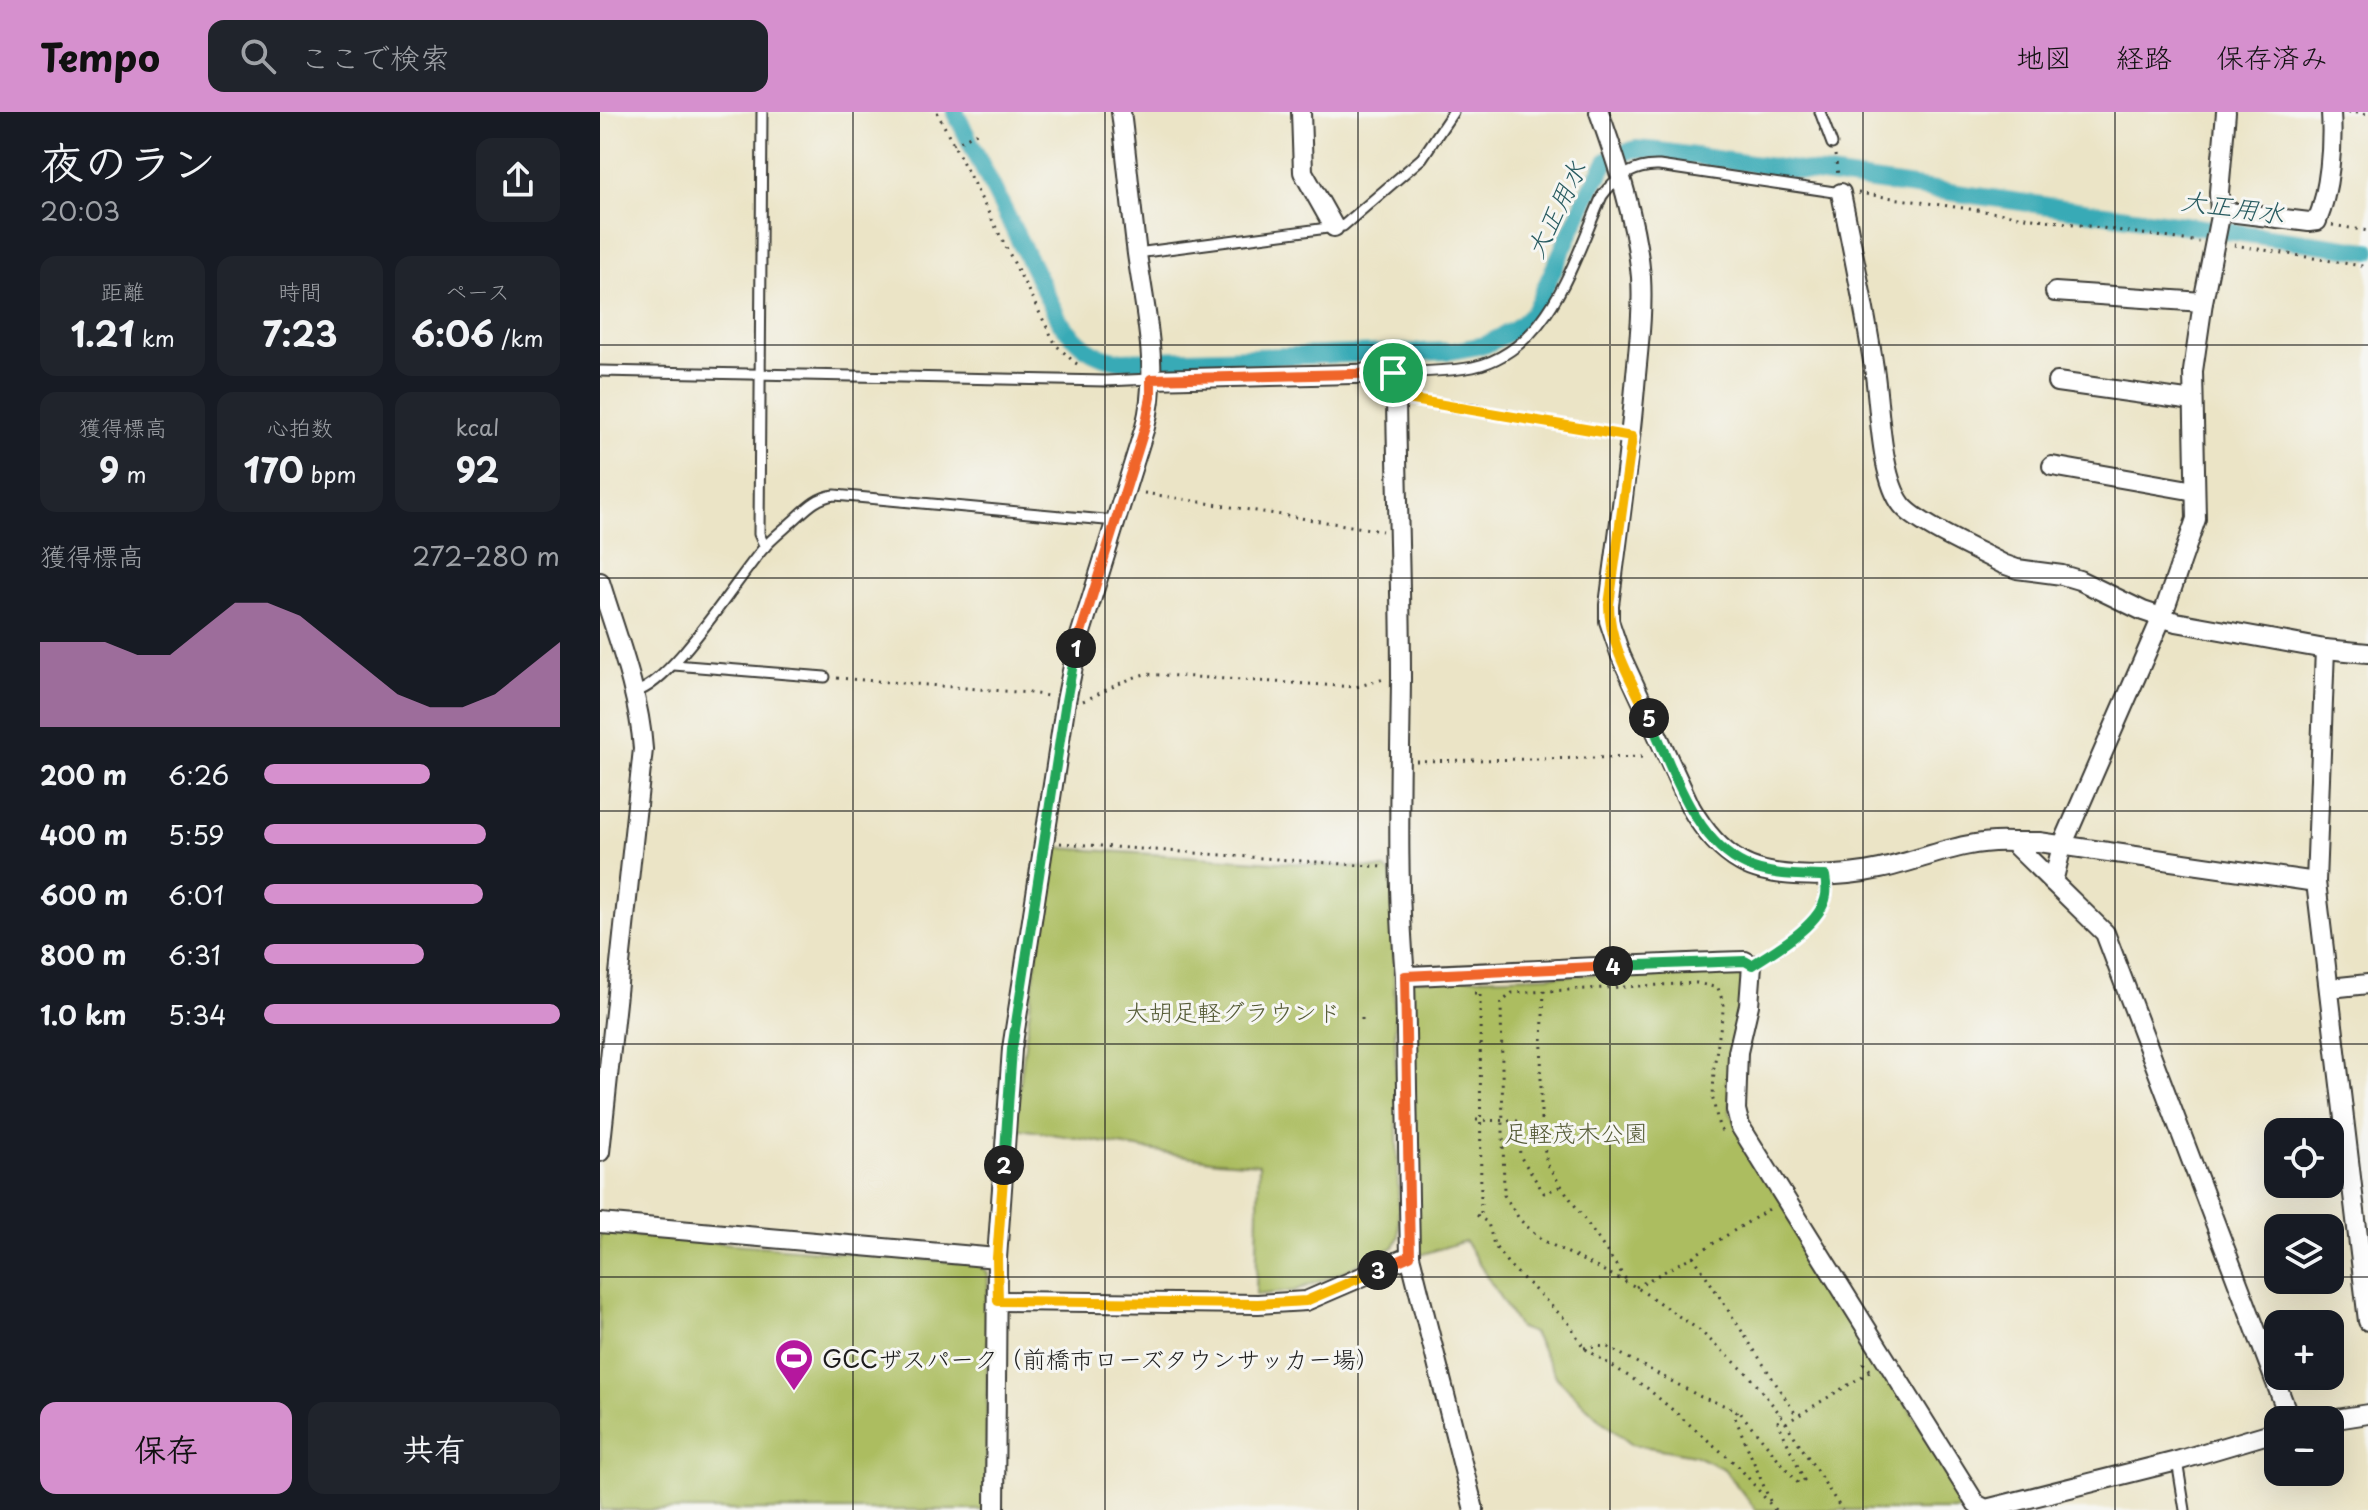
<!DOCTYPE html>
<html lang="ja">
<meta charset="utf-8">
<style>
:root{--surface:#171b24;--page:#20242c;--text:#f1f3f6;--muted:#9ea1a6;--accent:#d690ce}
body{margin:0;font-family:"Playpen Sans","Klee One",sans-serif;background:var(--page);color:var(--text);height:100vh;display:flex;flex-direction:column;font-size:30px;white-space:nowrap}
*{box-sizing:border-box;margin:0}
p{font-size:26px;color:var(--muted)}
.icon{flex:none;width:44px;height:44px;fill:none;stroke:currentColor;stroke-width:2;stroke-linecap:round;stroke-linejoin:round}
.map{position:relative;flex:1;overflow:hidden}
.panel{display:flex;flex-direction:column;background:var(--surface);width:600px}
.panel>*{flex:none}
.fabs{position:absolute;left:1664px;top:1006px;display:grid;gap:16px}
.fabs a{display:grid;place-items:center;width:80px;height:80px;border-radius:16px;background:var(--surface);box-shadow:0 8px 32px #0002;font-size:40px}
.pin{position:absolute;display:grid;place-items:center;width:68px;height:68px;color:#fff;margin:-34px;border:4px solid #fff;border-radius:50%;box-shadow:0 2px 8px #0007}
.km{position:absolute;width:40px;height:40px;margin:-20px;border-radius:50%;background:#222;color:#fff;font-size:22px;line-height:40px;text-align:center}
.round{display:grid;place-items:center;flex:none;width:84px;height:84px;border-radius:16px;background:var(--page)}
.headline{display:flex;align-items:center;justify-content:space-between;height:136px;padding:0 40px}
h1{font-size:44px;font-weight:700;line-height:60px}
.figures{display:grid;grid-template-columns:repeat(3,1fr);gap:12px;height:136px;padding:8px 40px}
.figures div{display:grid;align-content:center;border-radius:16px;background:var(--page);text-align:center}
.figures b{font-size:34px;font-weight:700}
.figures small{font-size:22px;font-weight:400}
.figures p{font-size:22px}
.chart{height:224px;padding:16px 40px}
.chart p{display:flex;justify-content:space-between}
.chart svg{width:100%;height:144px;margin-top:8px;fill:var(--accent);opacity:.7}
.cta{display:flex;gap:16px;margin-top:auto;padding:16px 40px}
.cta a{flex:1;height:92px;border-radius:16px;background:var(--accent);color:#111;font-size:32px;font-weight:700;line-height:92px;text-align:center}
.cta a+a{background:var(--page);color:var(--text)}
ul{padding:0 40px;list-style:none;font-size:26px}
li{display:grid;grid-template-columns:128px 96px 1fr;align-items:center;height:60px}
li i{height:20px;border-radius:10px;background:var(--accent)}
header{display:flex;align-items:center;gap:48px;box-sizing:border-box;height:112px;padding:0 40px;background:var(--accent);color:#111}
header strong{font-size:38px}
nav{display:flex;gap:44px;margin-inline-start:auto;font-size:28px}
.search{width:560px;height:72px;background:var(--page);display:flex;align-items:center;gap:20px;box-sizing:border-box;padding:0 28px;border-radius:16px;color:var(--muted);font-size:30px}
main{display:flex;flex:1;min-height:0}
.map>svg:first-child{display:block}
</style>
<header>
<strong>Tempo</strong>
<div class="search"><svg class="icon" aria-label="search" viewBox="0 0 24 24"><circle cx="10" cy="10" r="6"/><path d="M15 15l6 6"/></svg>ここで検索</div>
<nav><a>地図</a><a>経路</a><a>保存済み</a></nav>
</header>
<main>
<section class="panel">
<div class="headline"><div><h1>夜のラン</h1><p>20:03</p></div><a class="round"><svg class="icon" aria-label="share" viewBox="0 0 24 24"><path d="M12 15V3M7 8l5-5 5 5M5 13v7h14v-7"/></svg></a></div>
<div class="figures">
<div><p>距離</p><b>1.21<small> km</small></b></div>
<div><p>時間</p><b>7:23</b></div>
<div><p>ペース</p><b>6:06<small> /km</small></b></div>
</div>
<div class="figures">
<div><p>獲得標高</p><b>9<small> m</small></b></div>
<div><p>心拍数</p><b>170<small> bpm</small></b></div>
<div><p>kcal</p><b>92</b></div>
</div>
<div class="chart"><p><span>獲得標高</span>272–280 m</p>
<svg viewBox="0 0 160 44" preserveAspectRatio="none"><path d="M0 44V18L10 18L20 18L30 22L40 22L50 14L60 6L70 6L80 10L90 18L100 26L110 34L120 38L130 38L140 34L150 26L160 18V44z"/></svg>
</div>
<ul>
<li><b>200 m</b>6:26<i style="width:56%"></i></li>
<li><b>400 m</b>5:59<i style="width:75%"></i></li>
<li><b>600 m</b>6:01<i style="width:74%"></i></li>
<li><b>800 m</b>6:31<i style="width:54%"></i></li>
<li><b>1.0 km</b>5:34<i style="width:100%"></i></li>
</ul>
<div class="cta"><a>保存</a><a>共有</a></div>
</section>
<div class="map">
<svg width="1768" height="1398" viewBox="0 0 1768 1398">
<rect width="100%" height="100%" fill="#f6f6f2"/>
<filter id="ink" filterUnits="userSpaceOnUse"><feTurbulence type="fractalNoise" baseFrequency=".0125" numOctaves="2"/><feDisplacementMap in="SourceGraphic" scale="16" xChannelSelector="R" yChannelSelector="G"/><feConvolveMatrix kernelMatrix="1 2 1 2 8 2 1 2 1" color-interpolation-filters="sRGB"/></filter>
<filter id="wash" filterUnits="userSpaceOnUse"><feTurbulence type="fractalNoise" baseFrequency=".006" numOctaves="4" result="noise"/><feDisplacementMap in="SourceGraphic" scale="32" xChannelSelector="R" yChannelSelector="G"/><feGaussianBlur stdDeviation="1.8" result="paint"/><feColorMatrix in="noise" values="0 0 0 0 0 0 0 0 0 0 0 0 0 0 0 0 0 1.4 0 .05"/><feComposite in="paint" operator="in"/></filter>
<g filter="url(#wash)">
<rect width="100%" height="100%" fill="#ebe4c6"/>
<g fill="#acbd60" stroke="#646c3e" stroke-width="2">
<polygon points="459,736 785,757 792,763 799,1124 794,1135 743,1160 694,1179 656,1183 659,1052 617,1049 414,1016 450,743"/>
<polygon points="1140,858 1143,867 1131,944 1130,1000 1371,1398 1156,1398 1124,1357 1094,1343 1031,1332 998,1306 957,1266 933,1221 919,1216 865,1129 817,1144 811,868"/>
<polygon points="0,1121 379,1152 388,1162 386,1398 0,1398"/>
</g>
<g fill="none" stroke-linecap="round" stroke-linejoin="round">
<path stroke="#39aab6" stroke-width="18" d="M355 0 460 210C480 233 490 244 521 249L851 239 885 233 916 217 934 200 989 80 1008 48 1035 37 1059 39 1768 139"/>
</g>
</g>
<g filter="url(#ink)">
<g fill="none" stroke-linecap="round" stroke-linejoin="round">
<g stroke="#3b3a36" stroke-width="13">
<g id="lane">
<polyline points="162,0 159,422 165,435"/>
<polyline points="1220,0 1232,32"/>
<polyline points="537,141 743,114 822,46 853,0"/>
<polyline points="0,259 506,269 551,267"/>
<path d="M793 261C820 259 848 260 873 255 950 238 974 147 1002 84 1015 65 1036 53 1059 54L1241 81"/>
<polyline points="796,285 1032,325"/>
<polyline points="74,553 225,565"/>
<path d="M35 580C71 572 135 470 162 438 171 427 183 418 194 408 207 396 217 385 235 383L516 409"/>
<path d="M1152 853C1174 839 1221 812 1226 784 1227 778 1226 770 1225 764"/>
<polyline points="1577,1349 1585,1398"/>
</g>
</g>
<g stroke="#3b3a36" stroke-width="22">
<g id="street">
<polyline points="701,0 703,60 734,115"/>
<path d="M999 0C1018 53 1036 108 1041 165 1043 198 1039 231 1036 263 1030 340 1019 417 1009 493V509L1021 544 1091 696C1103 717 1120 738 1141 750 1174 769 1244 765 1280 757 1326 747 1365 727 1412 730L1505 821 1690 1308"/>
<path d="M1241 81C1253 139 1265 197 1274 256 1280 293 1280 365 1302 393 1317 412 1379 439 1403 452L1417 457 1462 463 1479 468 1543 499 1576 510 1725 537 1768 541"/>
<path d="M1620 99 1709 110 1717 109C1730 78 1733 33 1731 0"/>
<polyline points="1455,180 1603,190"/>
<path d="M551 267 793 261 796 285C797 379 801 472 801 566 800 665 796 765 805 864L810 1144 874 1398"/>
<polyline points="1457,270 1593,289"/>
<polyline points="1452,354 1595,379"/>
<path d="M0 470C17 525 39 579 43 637L0 1040"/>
<polyline points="1725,537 1716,770 1768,1209"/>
<polyline points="1412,730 1439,730 1716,770"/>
<polyline points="1453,770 1462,734 1562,505 1596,407 1593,259 1603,190 1620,104 1619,80 1626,0"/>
<path d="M805 864C918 860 1031 852 1145 849L1152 853 1149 893 1138 940 1136 998 1140 1014 1376 1392 1386 1397 1577 1349 1678 1319"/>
<polyline points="1730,876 1768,872"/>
<polyline points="0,1111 397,1146"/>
<polyline points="398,1189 658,1192 706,1189 810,1144"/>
<polyline points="1730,1308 1768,1302"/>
<path d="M395 1398 397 1146 412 937 466 589 478 530 545 315C560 258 545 199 537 142 531 95 527 47 521 0"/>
</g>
</g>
<g stroke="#3b3a36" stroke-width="3" stroke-dasharray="2 6" stroke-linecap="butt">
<polyline points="337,0 456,233 474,250 482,255"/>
<polyline points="1748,0 1768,2"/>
<polyline points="353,32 379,20"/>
<polyline points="1235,43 1238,63"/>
<polyline points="1258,81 1599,130"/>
<polyline points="1732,113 1768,119"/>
<polyline points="1634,133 1768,155"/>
<polyline points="544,381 782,419"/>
<polyline points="237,566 430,581 448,584"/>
<path d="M483 589C504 580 523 568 545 562L756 575 784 567"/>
<polyline points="816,649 1048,645"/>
<polyline points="460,731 784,755"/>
<polyline points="944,878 941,957 941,1015 947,1053 1027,1169"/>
<polyline points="874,881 880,881 881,1106"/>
<polyline points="762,908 762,903"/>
<polyline points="876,1008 918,1009 920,1044 944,1081 962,1074"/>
<polyline points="1122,1019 1119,1015 1113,988 1114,955 1124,893 1118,876 1097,871 912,881 901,891 904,1083 920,1108 942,1128 1036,1175 1099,1218 1149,1263 1180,1302 1242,1398"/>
<polyline points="877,1103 888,1111 894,1133 909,1153 968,1210 984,1236 1047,1276 1139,1355 1175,1398"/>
<polyline points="1093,1144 1197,1304"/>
<polyline points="1036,1175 1093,1144 1171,1096"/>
<polyline points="984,1236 1006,1234 1101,1285 1137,1298"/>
<polyline points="1263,1251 1270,1258"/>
<polyline points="1186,1311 1271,1259"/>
<polyline points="1170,1389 1134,1303 1138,1298 1198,1371 1204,1368 1178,1310 1180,1302"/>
</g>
<use href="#lane" stroke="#fff" stroke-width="9"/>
<use href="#street" stroke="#fff" stroke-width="18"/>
</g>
</g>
<g fill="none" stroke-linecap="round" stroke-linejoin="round" filter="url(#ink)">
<g stroke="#fff" stroke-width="16">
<polyline id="split-1" points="476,536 545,315 551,285 551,267 793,261"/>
</g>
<g stroke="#fff" stroke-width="16">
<polyline id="split-2" points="404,1053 412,937 466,589 476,536"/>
</g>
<g stroke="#fff" stroke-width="16">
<polyline id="split-3" points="404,1053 397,1146 398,1189 658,1192 706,1189 778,1158"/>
</g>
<g stroke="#fff" stroke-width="16">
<polyline id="split-4" points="778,1158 810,1144 805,864 1013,854"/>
</g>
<g stroke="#fff" stroke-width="16">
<path id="split-5" d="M1013 854 1145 849 1152 853C1174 839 1222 812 1226 783 1227 777 1226 770 1225 764 1200 763 1170 764 1146 753 1094 730 1072 654 1049 606"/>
</g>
<g stroke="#fff" stroke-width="16">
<path id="split-6" d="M793 261 796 285 1032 325 1009 493C1009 533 1033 571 1049 606"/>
</g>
<use href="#split-1" stroke="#f0652b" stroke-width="10"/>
<use href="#split-2" stroke="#22a559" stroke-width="10"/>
<use href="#split-3" stroke="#f5b400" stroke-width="10"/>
<use href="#split-4" stroke="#f0652b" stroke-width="10"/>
<use href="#split-5" stroke="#22a559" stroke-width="10"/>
<use href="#split-6" stroke="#f5b400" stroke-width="10"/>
</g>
<path fill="none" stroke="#1c1c1c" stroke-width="2" stroke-opacity="0.55" d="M253 0V1398M505 0V1398M758 0V1398M1010 0V1398M1263 0V1398M1515 0V1398M0 233H1768M0 466H1768M0 699H1768M0 932H1768M0 1165H1678M1730 1165H1768"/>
<defs>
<g id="stadium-pin" transform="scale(2)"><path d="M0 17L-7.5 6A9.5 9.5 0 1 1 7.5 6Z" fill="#b5179e" stroke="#f6f6f2"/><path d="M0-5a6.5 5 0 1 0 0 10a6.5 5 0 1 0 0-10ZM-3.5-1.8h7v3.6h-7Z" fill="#fff"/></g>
</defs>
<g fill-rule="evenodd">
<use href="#stadium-pin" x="194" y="1246"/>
</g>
<g text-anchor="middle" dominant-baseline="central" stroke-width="6" stroke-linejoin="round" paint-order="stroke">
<g font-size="24" fill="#565c37" stroke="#f6f6f2">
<text x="633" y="899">大胡足軽グラウンド</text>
<text x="976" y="1020">足軽茂木公園</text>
</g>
<g font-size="24" fill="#1c1c1c" stroke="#f6f6f2" text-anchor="start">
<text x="222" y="1246">GCCザスパーク（前橋市ローズタウンサッカー場）</text>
</g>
<g font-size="26" font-style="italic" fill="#295c61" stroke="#f6f6f2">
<text transform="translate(1633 94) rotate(8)">大正用水</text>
<text transform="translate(955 97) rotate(-64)">大正用水</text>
</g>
</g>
</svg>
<div class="fabs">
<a><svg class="icon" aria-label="locate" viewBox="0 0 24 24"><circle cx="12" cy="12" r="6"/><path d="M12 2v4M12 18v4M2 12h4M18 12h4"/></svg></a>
<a><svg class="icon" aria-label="layers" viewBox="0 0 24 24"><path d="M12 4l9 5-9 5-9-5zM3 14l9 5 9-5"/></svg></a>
<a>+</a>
<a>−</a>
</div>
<div class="pin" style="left:793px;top:261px;background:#1e9e55"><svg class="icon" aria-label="arrive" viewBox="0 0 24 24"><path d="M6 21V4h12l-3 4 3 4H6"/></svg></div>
<b class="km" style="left:476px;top:536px">1</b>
<b class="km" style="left:404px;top:1053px">2</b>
<b class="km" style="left:778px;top:1158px">3</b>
<b class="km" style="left:1013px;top:854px">4</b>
<b class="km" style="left:1049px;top:606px">5</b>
</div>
</main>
